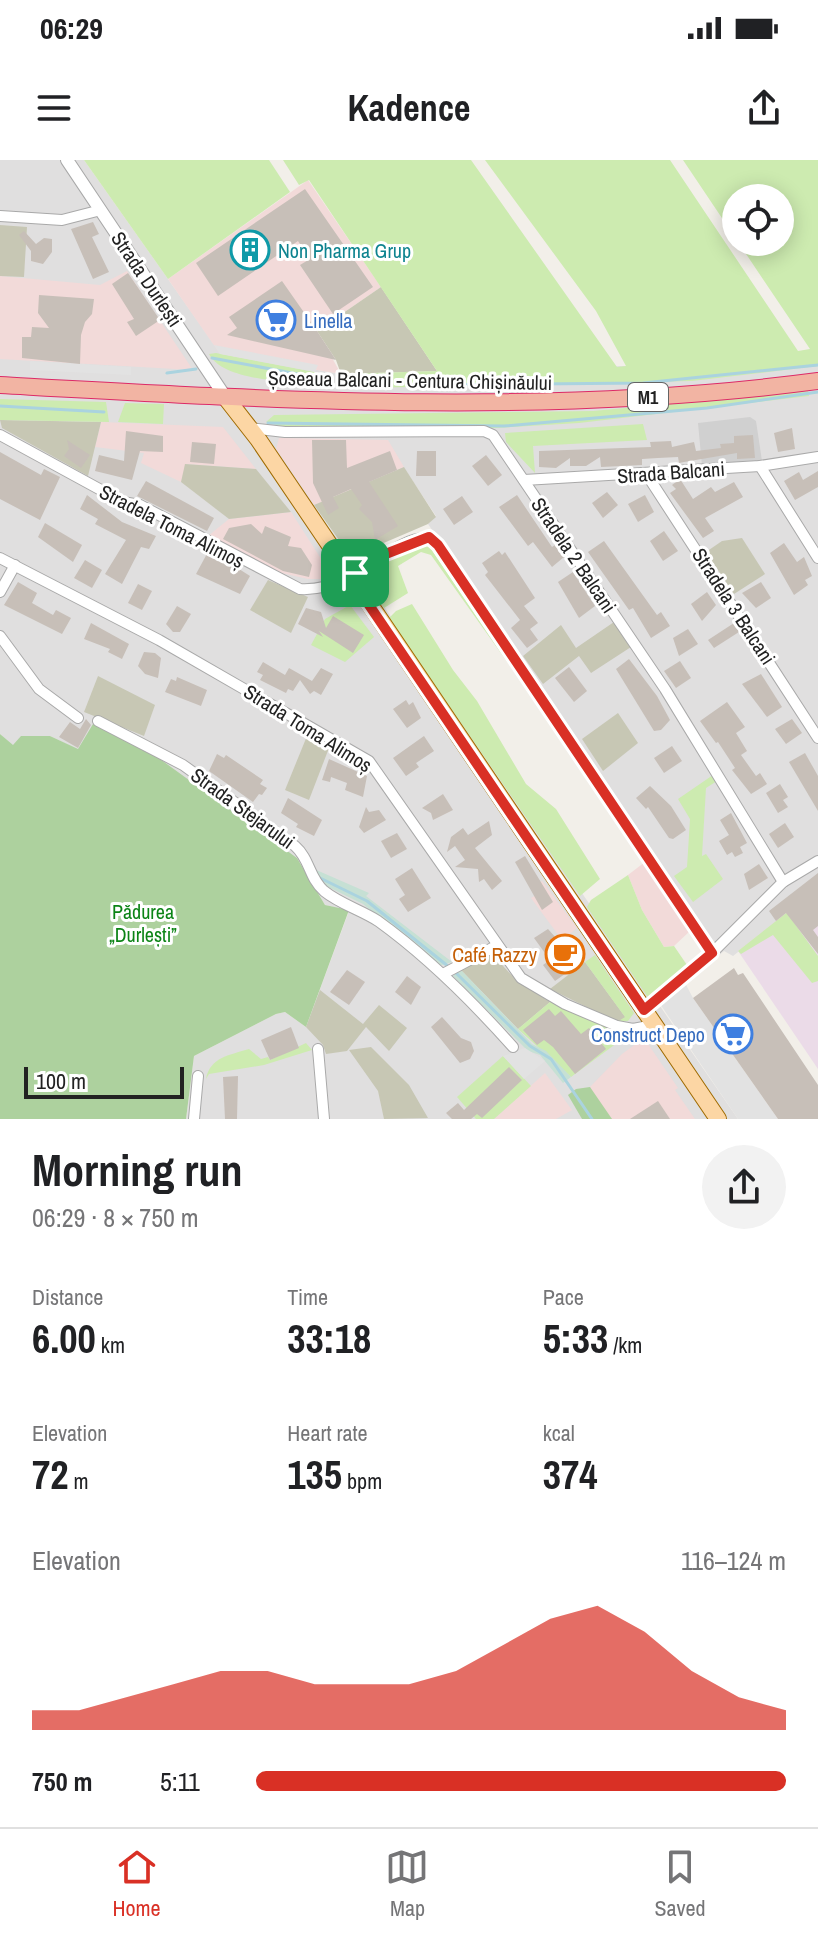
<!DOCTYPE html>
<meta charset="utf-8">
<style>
:root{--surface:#fff;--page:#f2f2f2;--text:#202124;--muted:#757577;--line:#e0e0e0;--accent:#d93025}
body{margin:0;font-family:"Archivo Narrow",sans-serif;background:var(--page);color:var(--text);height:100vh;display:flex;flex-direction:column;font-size:30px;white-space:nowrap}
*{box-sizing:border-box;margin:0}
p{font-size:26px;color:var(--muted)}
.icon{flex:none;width:44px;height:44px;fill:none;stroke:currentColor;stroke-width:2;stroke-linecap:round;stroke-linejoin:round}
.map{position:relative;height:959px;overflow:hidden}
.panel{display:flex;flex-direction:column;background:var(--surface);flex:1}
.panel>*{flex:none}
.buttons{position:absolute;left:722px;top:24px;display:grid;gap:16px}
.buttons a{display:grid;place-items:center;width:72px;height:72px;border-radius:50%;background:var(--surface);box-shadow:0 4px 20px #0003;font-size:40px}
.scale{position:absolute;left:24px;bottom:20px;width:160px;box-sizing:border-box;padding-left:8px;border:4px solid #222;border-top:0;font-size:22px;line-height:28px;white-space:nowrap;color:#222;-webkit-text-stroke:6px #fff;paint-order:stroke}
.pin{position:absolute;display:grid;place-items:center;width:68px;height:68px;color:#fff;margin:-34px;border-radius:16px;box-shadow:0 4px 12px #0006}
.round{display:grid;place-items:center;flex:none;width:84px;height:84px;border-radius:42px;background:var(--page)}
.summary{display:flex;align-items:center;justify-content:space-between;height:136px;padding:0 32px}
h1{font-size:44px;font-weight:700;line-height:60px}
.stats{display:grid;grid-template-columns:repeat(3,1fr);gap:12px;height:136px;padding:8px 32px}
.stats div{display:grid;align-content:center}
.stats b{font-size:40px;font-weight:700}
.stats small{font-size:22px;font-weight:400}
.stats p{font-size:22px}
.chart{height:224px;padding:16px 32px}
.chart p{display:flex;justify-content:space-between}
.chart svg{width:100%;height:144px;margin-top:8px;fill:var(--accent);opacity:.7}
ul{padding:0 32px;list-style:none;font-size:26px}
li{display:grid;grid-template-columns:128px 96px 1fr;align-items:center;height:60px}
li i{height:20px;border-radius:10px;background:var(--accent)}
.status{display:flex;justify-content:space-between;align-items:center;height:56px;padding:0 40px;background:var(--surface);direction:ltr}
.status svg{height:22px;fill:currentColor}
header{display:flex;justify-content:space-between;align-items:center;height:104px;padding:0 32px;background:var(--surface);font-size:36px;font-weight:700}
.tabs{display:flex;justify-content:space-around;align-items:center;height:112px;border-top:2px solid var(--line);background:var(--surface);font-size:22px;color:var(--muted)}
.tabs a{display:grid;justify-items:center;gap:4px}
.tabs .active{color:var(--accent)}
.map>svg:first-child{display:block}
</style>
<div class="status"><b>06:29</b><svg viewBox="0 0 49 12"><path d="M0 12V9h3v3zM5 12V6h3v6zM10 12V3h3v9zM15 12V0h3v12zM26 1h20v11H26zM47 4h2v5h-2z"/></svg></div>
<header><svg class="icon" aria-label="menu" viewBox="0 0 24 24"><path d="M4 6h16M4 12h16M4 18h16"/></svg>Kadence<svg class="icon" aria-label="share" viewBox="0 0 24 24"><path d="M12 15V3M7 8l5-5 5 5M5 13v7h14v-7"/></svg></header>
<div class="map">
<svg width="818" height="959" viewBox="0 0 818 959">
<rect width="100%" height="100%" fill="#f2efe9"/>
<polygon fill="#e0dfdf" points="0,0 84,0 221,194 342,214 695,204 818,189 818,728 733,796 724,791 717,797 428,364 436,356 404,308 314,345 738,959 186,959 194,896 276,854 285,852 306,867 349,751 325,745 297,698 50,576 22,576 13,586 0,574"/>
<g fill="#f2dad9">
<polygon points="308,20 381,127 317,171 341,214 220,194 168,119"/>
<polygon points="127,111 193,210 0,199 0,116 100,125"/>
<polygon points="101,262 223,267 256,309 186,304 181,322 141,303 144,293 95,287"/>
<polygon points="279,278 388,280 404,307 314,345 276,289"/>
<polygon points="291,352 334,419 308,419 268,410 208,376 229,359"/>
<polygon points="645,702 691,770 674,786 664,787 642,750 628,715"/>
<polygon points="542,721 577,768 562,780 531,738 538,734 533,727"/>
<polygon points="644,878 678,928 675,930 695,959 612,959 600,945 590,927 622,894"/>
<polygon points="545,913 572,950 556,959 494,959"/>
</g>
<polygon fill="#ebdbe8" points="818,728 818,909 738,791"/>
<polygon fill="#d0d0d0" points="750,257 756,261 762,301 702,306 698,263"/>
<g fill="#c7c7b4">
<polygon points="0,65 27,67 24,117 0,116"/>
<polygon points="381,127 437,211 341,214 336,200 317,171"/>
<polygon points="0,260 101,262 88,316 2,268"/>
<polygon points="185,304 256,309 291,352 229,359 181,322"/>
<polygon points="404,307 436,357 428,364 351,397 314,345"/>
<polygon points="742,378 765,414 734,434 706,392 722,381"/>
<polygon points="268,420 308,437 291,473 250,450"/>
<polygon points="614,462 631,487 591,513 579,496 543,524 523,496 561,465 576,488"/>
<polygon points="98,516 155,545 144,576 84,552"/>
<polygon points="618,553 638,583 603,611 582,579"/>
<polygon points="307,576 329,588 309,640 285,630"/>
<polygon points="491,793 517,821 550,842 518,869 460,809"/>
<polygon points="585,802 626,858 617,862 550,829"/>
<polygon points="320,830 363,864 379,845 407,868 389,891 366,867 347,891 326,894 323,885 306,867"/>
<polygon points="371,887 409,925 428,958 384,959 378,931 349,890"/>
</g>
<g fill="#cdebb0">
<polygon points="84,0 269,0 290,32 168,119"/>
<polygon points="283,0 471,0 617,207 626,206 596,151 485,0 670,0 798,191 810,189 738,82 780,82 780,38 736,38 736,79 683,0 818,0 818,206 692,221 363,228 341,214 437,211 309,20 299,25"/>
<path d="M216 193 315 212 314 224C287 221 223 221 209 194Z"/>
<polygon points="808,231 809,236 579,263 496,268 284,267 266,262 274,255 593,251"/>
<polygon points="0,239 106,242 109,262 0,260"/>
<polygon points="125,243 164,244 163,264 118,262"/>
<polygon points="643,264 647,280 533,286 535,313 506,282 505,273"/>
<polygon points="418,384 430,387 510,506 431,395 421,392 398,406 408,433 384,448 362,417"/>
<polygon points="412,444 453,510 477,541 526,624 556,649 600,719 580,736 393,464 389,458 396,451"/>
<polygon points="350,445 374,477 345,502 311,485 325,459"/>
<polygon points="713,615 717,621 706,628 702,696 706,694 723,719 693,742 674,716 687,707 690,659 678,639"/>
<polygon points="628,715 642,750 664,787 674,786 687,805 649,839 587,747 591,740"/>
<polygon points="818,728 792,760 818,796 818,821 812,823 773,775 741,794 738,791"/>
<polygon points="595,795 634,853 628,861 617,862 625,857 585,802"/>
<polygon points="550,842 619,873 625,877 571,917 518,869"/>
<path d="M306 883 312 890 264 905 209 914 206 919C210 897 230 895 249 889L261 899 268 897 270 900Z"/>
<polygon points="503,896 531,926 494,959 476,959 457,937"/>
</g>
<g fill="#add19e">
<polygon points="93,564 153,594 297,698 325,745 349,750 306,867 285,852 276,854 194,896 186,959 0,959 0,574 13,585 21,576 50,576 78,589"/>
<polygon points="590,927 612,959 582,959 568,935 576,929"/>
</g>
<g fill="#c6e0d4">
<polygon points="314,709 369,733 366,736 452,802 439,806 363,744 320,723"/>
<polygon points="460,809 532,884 546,891 571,917 563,923 540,895 528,891 453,816"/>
</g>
<g fill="#e2e2e2">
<polygon points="214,185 318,205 315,212 220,194"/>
<polygon points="30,201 131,207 131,215 30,210"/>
<polygon points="685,823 693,838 778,959 738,959 660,844"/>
<polygon points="525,888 545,901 524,919 503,896"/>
</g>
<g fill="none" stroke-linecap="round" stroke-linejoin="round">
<g stroke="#aad3df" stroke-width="3">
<polyline points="212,198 324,219"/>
<polyline points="167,213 196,209"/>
<polyline points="351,223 389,225"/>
<polyline points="407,225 643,223 818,205"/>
<polyline points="0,246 104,252"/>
<polyline points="268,263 504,266 707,248 818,232"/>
<polyline points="318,717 367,741 449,807"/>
<polyline points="455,812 530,886 551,899 592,959"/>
</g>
</g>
<g fill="#c7bfb8">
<polygon points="305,29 373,127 333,154 300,105 310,99 298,81 218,136 196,103"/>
<polygon points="93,62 99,74 92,77 109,112 93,119 71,69"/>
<polygon points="24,71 36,84 44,78 52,79 52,92 43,104 31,101 31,91 19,75"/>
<polygon points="128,113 160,160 136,176 127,162 134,159 112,124"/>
<polygon points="282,121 317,171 336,200 227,175 237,168 229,157"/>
<polygon points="39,135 94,139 92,154 85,162 81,175 80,204 22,198 22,177 31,177 32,167 49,168 38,153"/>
<polygon points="792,268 795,289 778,292 774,273"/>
<polygon points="126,271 163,276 163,292 140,291 132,320 95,311 99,295 124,301"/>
<polygon points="753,275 755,298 737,299 737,293 684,302 679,303 678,297 658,298 642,299 642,305 601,307 600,297 586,306 570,306 570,298 556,308 539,307 539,291 651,287 650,282 671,281 672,287 694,282 696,291 721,288 720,284 734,283 734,276"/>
<polygon points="67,280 90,295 81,308 64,296 69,289"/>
<polygon points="312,280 346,280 347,308 390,291 397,310 369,322 398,366 375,380 372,362 359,349 362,345 351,329 333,337 339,348 328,355 313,323"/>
<polygon points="192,282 216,284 214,304 190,302"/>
<polygon points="417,291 436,291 436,316 416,316"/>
<polygon points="0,292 41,315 44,309 60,317 40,360 0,339"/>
<polygon points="486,295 502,315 488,326 472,306"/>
<polygon points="818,311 818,327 795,340 784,321 799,312 803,320"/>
<polygon points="680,319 693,339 711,327 715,332 734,322 743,337 705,358 714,371 703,378 670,333 676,329 672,325"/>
<polygon points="146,321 214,358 207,371 137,336"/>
<polygon points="607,332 618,345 603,358 592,343"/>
<polygon points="87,335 122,362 156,376 149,389 141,387 122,424 105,414 126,380 95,364 98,359 80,349"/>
<polygon points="517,335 552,387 555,385 564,397 552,407 533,382 528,386 499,347"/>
<polygon points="645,335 654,352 638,362 628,344"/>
<polygon points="462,336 473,352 454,365 443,349"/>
<polygon points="45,363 82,385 73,402 38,377"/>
<polygon points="251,364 262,374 265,366 291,377 288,386 301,388 312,405 309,417 283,411 223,379 229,368"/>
<polygon points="664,371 678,391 663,401 650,381"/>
<polygon points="604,381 657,455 661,452 670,466 651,478 633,448 629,450 588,392"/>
<polygon points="784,383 797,402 804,397 812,416 805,420 808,425 794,435 770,393"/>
<polygon points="209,390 250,416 240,434 196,414"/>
<polygon points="499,391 502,395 505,392 535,438 524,446 538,463 530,469 538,480 527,488 511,468 520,460 485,415 488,412 482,403"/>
<polygon points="85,400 102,410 92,428 74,418"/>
<polygon points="573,412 595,446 579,458 558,422"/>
<polygon points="18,422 37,433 32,443 53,455 56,450 71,458 62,474 4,445"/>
<polygon points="761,422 771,438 756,448 742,433"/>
<polygon points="138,424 152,431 142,450 128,443"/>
<polygon points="707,432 716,445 702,461 691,444"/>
<polygon points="177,446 191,454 180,472 173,472 166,464"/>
<polygon points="306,448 321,452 326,468 333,456 364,475 353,493 319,471 323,477 298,464"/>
<polygon points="91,463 129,484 122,499 108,492 110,489 84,479"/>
<polygon points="734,463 739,472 714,488 708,480"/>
<polygon points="688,469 698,484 679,496 673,478"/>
<polygon points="144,492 155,493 161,498 158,518 145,514 138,506"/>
<polygon points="629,499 657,536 670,560 661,570 654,571 616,509"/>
<polygon points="680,501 691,518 676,528 664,511"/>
<polygon points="263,502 285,515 289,508 312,521 321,508 333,514 321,535 314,531 310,534 300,520 293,531 288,529 286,533 260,520 263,515 257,512"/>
<polygon points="569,507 587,531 574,542 555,518"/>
<polygon points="761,514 782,547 767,557 742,524"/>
<polygon points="177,517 207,530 201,546 165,532 171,519 176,521"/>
<polygon points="406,540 409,545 413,542 421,558 407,568 393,549"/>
<polygon points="727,542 745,567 736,573 747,591 741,595 756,616 760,613 767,624 751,634 732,610 735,608 718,582 716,583 700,561"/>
<polygon points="86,559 91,565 78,588 59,577 70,562 80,569"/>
<polygon points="792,559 802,573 786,584 775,569"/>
<polygon points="424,576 434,591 416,603 419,607 406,616 393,598"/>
<polygon points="672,586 682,601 664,613 654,598"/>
<polygon points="805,593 818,616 818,651 789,602"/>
<polygon points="217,594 224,598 226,595 263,620 260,624 267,628 262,635 259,634 253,642 209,611"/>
<polygon points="329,599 367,616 363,637 345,630 347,623 331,617 330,622 322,620"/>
<polygon points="780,624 788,637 783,640 788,647 778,653 766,633"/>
<polygon points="650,626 671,646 686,670 673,679 669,678 648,647 646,649 636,638"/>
<polygon points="443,634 453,650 433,660 431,653 422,648"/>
<polygon points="288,638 322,660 314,676 296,667 298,664 281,653"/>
<polygon points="366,647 369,652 379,650 386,660 364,673 359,667"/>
<polygon points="731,653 747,683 740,687 743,693 735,697 732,692 727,695 719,681 729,675 720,660"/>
<polygon points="489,661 492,675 475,688 502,721 492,730 484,719 479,722 478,709 455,707 465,700 455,686 447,692 451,677 463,668 468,675"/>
<polygon points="785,663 794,677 778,688 769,674"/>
<polygon points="397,673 407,689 391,698 381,681"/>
<polygon points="525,696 553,742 542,750 515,702"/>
<polygon points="759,704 768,718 749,730 744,714"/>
<polygon points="412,708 431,738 408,752 399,739 405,735 395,719"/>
<polygon points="818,713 818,766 813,770 818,777 818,794 786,753 776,761 769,751"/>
<polygon points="548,769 579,804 555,821 543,805 550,800 534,778"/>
<polygon points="734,808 738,815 743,813 818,925 818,959 778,959 693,838"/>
<polygon points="347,810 365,822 349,845 330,832"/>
<polygon points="407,816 421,827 411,845 395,832"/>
<polygon points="549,849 555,856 561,851 581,874 589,868 606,889 575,914 553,887 544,880 537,885 523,870"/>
<polygon points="442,857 461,878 471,882 474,891 470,899 460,903 431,867"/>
<polygon points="291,867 299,888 270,900 261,880"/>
<polygon points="509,907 522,920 482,958 477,954 471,959 452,959 446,953 458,943 464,950"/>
<polygon points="238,916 237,959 225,959 223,917"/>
<polygon points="658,941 670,959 630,959"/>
</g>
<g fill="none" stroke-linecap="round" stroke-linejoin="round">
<g stroke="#a9a9a9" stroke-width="12">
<g id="minor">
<polyline points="0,56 62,60 101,50"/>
<polyline points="250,268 285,272 484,271 493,275 665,529 783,722"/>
<path d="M0 275 123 342 140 345 300 429C316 430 336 425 350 418 369 407 412 369 434 380L712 793"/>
<polyline points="760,306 818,398"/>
<polyline points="647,315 818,578"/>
<polyline points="524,320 760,306 818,297"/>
<polyline points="0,398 159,480 369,601 521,818 565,844 617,866 633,869 654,865"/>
<polyline points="0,432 15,405"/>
<polyline points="0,476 39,529 78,558"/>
<path d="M98 561 183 605 295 686C310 699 309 718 324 731 340 744 361 750 378 761 428 797 472 841 513 887"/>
<polyline points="443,814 496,786"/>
<polyline points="644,850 712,793 783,722 818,701"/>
<polyline points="318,889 324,959"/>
<polyline points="194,959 198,916"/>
</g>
</g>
<g stroke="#a9a9a9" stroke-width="14">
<polyline id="tertiary" points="67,0 226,238"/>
</g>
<g stroke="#a06b00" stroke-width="18">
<polyline id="primary" points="226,238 258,279 718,959"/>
</g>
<g stroke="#dc2a67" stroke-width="18">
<path id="trunk" d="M0 225C273 240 546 257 818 221"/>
</g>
<use href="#minor" stroke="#fff" stroke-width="10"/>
<use href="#tertiary" stroke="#fff" stroke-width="12"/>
<use href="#primary" stroke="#fcd6a4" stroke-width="16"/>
<use href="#trunk" stroke="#f2b4a3" stroke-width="16"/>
</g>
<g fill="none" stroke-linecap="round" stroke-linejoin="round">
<g stroke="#fff" stroke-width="16">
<polygon id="route" points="429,377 438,385 712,793 644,850 350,417 378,397"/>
</g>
<use href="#route" stroke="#d93025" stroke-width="10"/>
</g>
<defs>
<g id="building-ring" transform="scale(2)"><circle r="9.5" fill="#fff" stroke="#0f9aa8" stroke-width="1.5"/><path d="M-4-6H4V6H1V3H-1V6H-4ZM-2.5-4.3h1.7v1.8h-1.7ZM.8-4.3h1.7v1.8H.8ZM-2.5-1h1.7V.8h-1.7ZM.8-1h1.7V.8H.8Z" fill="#0f9aa8"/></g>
<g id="supermarket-ring" transform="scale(2)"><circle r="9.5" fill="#fff" stroke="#3f7fe0" stroke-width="1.5"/><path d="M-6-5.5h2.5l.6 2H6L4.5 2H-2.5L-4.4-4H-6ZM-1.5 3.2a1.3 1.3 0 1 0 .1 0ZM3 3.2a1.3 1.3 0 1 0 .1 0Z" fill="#3f7fe0"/></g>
<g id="cafe-ring" transform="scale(2)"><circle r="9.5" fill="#fff" stroke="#e8710a" stroke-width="1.5"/><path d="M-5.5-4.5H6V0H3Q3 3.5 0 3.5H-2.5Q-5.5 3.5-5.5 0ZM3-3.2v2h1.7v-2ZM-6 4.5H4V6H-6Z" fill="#e8710a"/></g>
</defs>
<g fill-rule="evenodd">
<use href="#building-ring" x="250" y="90"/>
<use href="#supermarket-ring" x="276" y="160"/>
<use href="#cafe-ring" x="565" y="794"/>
<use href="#supermarket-ring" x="733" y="874"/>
</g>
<g text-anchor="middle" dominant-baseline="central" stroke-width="6" stroke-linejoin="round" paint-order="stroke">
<rect fill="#fff" stroke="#646464" stroke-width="2" x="628" y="223" width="40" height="28" rx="6"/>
<g font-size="18" font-weight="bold" fill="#222">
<text x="648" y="237">M1</text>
</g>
<g font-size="20" fill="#0d838f" stroke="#fff" text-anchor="start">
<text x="278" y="90">Non Pharma Grup</text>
</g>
<g font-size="20" fill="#222" stroke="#fff">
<text transform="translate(147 119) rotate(56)">Strada Durlești</text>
<text transform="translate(410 220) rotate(1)">Șoseaua Balcani - Centura Chișinăului</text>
<text transform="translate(671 312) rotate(-4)">Strada Balcani</text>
<text transform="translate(172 366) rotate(27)">Stradela Toma Alimoș</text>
<text transform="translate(574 395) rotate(56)">Stradela 2 Balcani</text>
<text transform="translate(734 446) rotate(57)">Stradela 3 Balcani</text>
<text transform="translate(308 568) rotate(32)">Strada Toma Alimoș</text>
<text transform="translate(243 648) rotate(36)">Strada Stejarului</text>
</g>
<g font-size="20" fill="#366cbe" stroke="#fff" text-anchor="start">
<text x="304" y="160">Linella</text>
<text x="705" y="874" text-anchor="end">Construct Depo</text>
</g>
<g font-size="20" fill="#0c8416" stroke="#fff">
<text x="143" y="751">Pădurea<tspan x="143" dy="23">„Durlești”</tspan></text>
</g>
<g font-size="20" fill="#c56008" stroke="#fff" text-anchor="end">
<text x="537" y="794">Café Razzy</text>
</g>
</g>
</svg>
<div class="buttons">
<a><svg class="icon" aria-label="locate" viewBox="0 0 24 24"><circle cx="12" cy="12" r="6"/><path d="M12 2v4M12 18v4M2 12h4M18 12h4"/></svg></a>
</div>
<div class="scale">100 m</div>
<div class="pin" style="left:355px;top:413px;background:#1e9e55"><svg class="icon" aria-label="arrive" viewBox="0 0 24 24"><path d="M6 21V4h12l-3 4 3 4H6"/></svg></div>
</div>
<section class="panel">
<div class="summary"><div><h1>Morning run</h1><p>06:29 · 8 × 750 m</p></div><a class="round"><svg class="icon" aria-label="share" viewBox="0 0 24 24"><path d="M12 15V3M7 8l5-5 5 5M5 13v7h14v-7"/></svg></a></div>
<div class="stats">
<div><p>Distance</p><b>6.00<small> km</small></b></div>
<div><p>Time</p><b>33:18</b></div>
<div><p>Pace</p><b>5:33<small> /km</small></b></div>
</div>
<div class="stats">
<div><p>Elevation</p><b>72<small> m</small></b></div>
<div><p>Heart rate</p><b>135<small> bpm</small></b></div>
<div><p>kcal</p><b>374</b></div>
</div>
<div class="chart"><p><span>Elevation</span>116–124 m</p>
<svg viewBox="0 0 160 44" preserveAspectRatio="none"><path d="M0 44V38L10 38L20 34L30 30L40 26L50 26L60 30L70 30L80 30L90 26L100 18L110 10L120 6L130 14L140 26L150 34L160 38V44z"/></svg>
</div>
<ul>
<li><b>750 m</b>5:11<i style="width:100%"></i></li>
</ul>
</section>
<nav class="tabs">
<a class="active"><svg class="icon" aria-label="home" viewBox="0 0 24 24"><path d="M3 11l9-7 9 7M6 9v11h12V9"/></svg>Home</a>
<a><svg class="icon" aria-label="map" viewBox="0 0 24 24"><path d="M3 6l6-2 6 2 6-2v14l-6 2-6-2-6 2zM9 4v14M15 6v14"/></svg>Map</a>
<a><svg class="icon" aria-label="saved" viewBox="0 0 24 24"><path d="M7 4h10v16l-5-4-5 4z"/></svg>Saved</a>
</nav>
